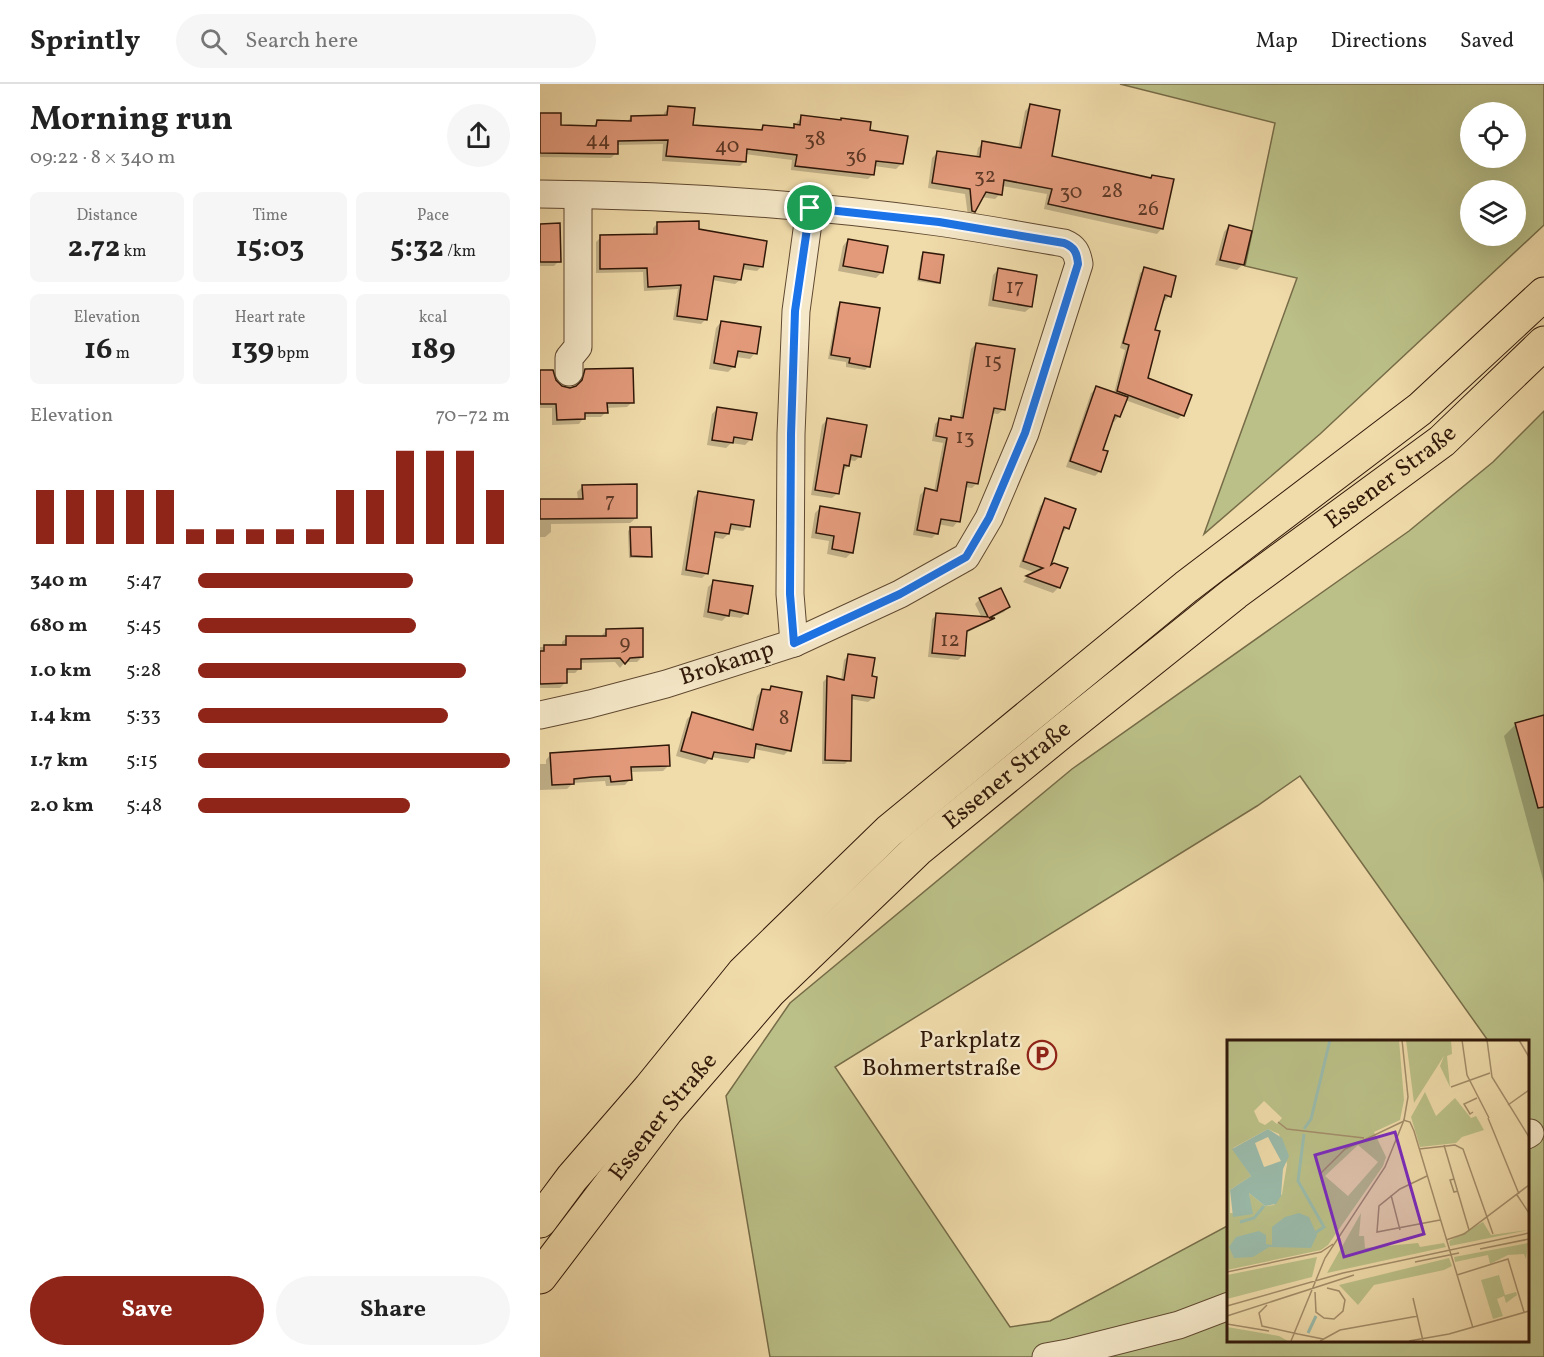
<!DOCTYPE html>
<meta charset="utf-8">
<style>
:root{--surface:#fff;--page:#f6f6f6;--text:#222;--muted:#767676;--line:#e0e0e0;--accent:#8f2418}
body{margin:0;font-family:Vollkorn,serif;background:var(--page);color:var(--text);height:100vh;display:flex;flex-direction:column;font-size:22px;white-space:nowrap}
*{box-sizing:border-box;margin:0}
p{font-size:20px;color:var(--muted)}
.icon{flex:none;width:33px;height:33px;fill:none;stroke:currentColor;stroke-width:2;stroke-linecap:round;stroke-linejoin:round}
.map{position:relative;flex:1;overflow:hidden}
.sheet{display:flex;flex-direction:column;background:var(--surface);width:540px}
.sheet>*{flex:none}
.tools{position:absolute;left:920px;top:18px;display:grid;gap:12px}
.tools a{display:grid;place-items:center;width:66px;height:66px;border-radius:50%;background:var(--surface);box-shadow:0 6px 24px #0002;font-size:30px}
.pin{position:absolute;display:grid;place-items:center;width:51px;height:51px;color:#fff;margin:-26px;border:3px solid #fff;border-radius:50%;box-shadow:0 2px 6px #0007}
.round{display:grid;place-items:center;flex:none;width:63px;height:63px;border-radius:32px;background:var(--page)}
.head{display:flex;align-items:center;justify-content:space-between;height:102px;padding:0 30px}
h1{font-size:33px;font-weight:700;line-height:45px}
.figures{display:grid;grid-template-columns:repeat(3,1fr);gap:9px;height:102px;padding:6px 30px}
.figures div{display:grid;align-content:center;border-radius:9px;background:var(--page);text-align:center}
.figures b{font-size:30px;font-weight:700}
.figures small{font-size:16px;font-weight:400}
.figures p{font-size:16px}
.chart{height:168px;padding:12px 30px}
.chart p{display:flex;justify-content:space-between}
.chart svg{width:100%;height:108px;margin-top:6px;stroke:var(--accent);stroke-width:6}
.cta{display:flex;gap:12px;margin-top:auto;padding:12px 30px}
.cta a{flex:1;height:69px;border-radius:36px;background:var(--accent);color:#fff;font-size:24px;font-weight:700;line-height:69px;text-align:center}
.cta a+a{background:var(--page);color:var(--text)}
ul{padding:0 30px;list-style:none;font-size:20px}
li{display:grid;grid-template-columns:96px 72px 1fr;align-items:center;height:45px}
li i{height:15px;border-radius:8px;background:var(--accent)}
header{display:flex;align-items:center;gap:36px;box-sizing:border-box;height:84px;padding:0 30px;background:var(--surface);border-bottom:2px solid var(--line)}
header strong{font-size:28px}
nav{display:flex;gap:33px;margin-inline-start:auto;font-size:21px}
.search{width:420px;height:54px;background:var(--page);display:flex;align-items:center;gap:15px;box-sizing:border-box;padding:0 21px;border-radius:33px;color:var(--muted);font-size:22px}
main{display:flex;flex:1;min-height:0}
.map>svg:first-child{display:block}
</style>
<header>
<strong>Sprintly</strong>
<div class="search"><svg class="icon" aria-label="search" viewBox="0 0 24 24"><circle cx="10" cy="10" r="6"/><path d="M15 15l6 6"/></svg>Search here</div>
<nav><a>Map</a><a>Directions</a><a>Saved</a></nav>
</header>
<main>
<section class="sheet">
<div class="head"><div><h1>Morning run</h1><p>09:22 · 8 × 340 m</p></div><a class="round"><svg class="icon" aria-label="share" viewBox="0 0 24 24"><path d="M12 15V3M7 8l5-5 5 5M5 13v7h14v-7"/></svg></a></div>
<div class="figures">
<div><p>Distance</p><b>2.72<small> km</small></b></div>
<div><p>Time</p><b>15:03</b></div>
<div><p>Pace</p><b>5:32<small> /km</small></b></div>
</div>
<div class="figures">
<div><p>Elevation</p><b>16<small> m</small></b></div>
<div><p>Heart rate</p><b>139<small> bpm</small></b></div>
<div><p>kcal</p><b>189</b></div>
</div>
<div class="chart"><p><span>Elevation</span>70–72 m</p>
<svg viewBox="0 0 160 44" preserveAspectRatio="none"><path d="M5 44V22M15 44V22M25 44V22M35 44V22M45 44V22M55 44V38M65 44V38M75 44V38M85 44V38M95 44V38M105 44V22M115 44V22M125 44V6M135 44V6M145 44V6M155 44V22"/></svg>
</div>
<ul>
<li><b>340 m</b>5:47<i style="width:69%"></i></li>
<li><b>680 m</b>5:45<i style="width:70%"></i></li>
<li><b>1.0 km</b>5:28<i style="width:86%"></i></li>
<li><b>1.4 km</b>5:33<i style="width:80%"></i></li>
<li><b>1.7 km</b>5:15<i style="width:100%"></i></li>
<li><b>2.0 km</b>5:48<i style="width:68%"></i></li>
</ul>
<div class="cta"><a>Save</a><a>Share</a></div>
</section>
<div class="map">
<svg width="1004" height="1273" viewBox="0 0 1004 1273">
<rect width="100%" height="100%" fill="#f0dbaa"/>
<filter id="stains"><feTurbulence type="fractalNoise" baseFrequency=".00333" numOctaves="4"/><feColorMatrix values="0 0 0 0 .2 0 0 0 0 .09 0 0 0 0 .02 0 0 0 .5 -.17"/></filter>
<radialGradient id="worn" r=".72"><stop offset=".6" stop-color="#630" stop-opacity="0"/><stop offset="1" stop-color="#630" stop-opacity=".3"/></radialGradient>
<g fill="#bbc088" stroke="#766c48" stroke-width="1.5" fill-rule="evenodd">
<path d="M580 0H1004V141L780 350 664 450 757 194 705 182 735 39ZM975 28V74H930V28ZM975 106V152H930V106Z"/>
<path d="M1004 327V1273H230L186 1012 250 919 532 685 869 447 953 378ZM760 692 949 958H987V1256H689V1141L510 1237 470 1243 295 983 717 722Z"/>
</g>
<g fill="#0003">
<polygon points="490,22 510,73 609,96 613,92 622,144 617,150 504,125 507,110 462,102 460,110 455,115 441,113 433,127 428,132 425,110 388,104 392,74 398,68 436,74 438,64 443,59 478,65 485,27"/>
<polygon points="129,24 152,42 219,47 223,43 251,46 256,42 257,38 262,33 300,37 301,36 328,47 361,80 356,85 334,82 333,90 328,95 251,86 252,76 205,70 205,77 200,82 122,77 123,60 76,61 76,69 71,74 0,73 0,31 20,43 52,44 57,38 86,39 91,33 123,33 124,29"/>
<polygon points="118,139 157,146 221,183 217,187 202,185 200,196 195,200 172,196 166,235 161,240 133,236 138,205 104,207 103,188 56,189 56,158 61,153 113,152 113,144"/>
<polygon points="0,141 19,177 14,182 0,182"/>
<polygon points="689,142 702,181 697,186 675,181 684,148"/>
<polygon points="308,156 342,188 336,194 298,187 303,162"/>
<polygon points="383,170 399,198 397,200 377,197 381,172"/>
<polygon points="605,185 629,212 625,217 622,216 613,247 606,295 642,331 638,335 585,316 579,332 574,338 572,337 561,366 560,387 555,392 526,383 551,309 557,304 574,309 585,266 580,264 600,189"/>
<polygon points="458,186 491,223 485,228 448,222 453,191"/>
<polygon points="301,219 329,282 325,286 306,283 306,278 288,275 297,224"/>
<polygon points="181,238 215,269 210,275 196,273 194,282 188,288 169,285 176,244"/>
<polygon points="436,260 464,325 458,330 451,329 437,399 432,404 424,403 418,437 413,443 398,440 397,449 392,454 373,451 380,411 385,406 394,408 403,359 392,357 395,340 400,335 408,337 412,333 420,335 431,265"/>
<polygon points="0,287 20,303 28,305 38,302 40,292 45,287 92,318 87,323 66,324 66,328 61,333 44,333 39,340 12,341 12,324 0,324"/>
<polygon points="177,325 211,355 205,361 191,359 186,364 167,361 172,330"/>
<polygon points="287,336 320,372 315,377 309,376 308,382 303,387 297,410 292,414 271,411 282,341"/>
<polygon points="43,402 96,434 90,439 11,440 11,448 5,453 0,453 0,417 38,416 37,408"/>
<polygon points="159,408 208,442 203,447 189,445 188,450 183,455 173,453 167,489 162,494 141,491 154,413"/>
<polygon points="506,416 527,444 522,450 520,449 508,483 519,503 513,509 483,498 487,493 496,489 479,483 500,422"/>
<polygon points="281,423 312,468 306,474 287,470 289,457 271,454 275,429"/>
<polygon points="91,444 110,472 108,474 89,474 88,447"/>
<polygon points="174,498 207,529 201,534 187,532 182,537 163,533 168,503"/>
<polygon points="440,515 468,523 464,528 449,535 451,535 448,538 426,549 423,571 418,576 388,573 392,535 397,531 442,534 435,520"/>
<polygon points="67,546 102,573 97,578 85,578 80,584 75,578 40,579 40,584 35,589 25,589 25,599 20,604 0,604 0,563 22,563 22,558 27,553 62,553 62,551"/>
<polygon points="308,572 330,594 333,614 328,618 310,615 309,676 305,680 282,680 283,598 287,594 301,597 304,576"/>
<polygon points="231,603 249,666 244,671 214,665 213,673 208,679 171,673 165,680 136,672 147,635 152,630 210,646 217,612 222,606 227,607"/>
<polygon points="1004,633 1004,799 964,652 976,640"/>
<polygon points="11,670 129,681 123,687 90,688 90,695 85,701 66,702 65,697 33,699 27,705 0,706 0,680 6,680 6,676"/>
</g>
<g fill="#e29a7b" stroke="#301809" stroke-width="1.5">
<polygon points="490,20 520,26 512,72 611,94 612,91 634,95 623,145 508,120 512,105 464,96 462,111 446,108 435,128 432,127 430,105 392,99 397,67 440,73 442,57 481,64"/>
<polygon points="128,22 155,24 153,41 222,46 223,41 254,44 254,40 260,41 261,31 301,36 301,34 331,38 330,46 368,52 363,80 336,77 334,91 255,82 257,71 207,65 206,78 126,72 128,56 78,57 78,70 0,69 0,29 21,29 21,41 56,42 57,36 91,37 91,32 127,31"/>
<polygon points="159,137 159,145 227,157 223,183 204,180 201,196 174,192 167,236 137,232 141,201 108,203 107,184 60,185 60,151 117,150 117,138"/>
<polygon points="20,139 21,178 0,178 0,140"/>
<polygon points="689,141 712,147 704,181 680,176"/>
<polygon points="308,155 348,162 343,189 303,182"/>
<polygon points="383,168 404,171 400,199 379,195"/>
<polygon points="604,183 636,192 631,213 625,211 615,246 620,247 608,294 652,311 644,332 577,307 589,261 583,259"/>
<polygon points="458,184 497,191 492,223 453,216"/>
<polygon points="300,218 340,224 330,283 309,279 310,274 291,271"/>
<polygon points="181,237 221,243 217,270 198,267 195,283 174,279"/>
<polygon points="436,259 475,265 465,326 454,324 438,400 427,398 420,438 401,435 398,450 377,446 385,404 397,407 407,354 396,352 399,334 411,336 411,332 423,334"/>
<polygon points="93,284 94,319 67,319 68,329 45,329 45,335 17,336 16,320 0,320 0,286 13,286 16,296 22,302 30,304 36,302 42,296 45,285"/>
<polygon points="556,302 588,313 580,333 575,331 563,366 568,367 561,388 530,377"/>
<polygon points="177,323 217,329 212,356 194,353 193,359 172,356"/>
<polygon points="287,334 327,341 321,373 311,371 309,382 304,381 299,410 275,406"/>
<polygon points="97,400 97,434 0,435 0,415 43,415 42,401"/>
<polygon points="158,407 214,416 210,443 191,440 189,450 175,448 168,490 146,486"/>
<polygon points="505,414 536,425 529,445 524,443 511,481 514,479 528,484 520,504 486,492 503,484 483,477"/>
<polygon points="280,422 320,429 313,469 292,465 294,452 276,449"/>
<polygon points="90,443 111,443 112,473 91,472"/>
<polygon points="173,496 213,502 208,530 190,526 189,532 168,528"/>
<polygon points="461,504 470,523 449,534 455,534 427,547 425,572 392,569 396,529 448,533 439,514"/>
<polygon points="103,544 103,573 90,574 85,580 80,574 41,575 41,585 27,585 27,599 0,600 0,567 4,567 4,561 26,561 26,552 66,552 66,545"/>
<polygon points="308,570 335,574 332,592 337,593 334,614 312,611 311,677 285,676 287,592 304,596"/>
<polygon points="231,602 262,608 251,667 216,660 214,674 174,668 172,675 141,667 152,628 213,646 222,605 230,606"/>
<polygon points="1004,631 1004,723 998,724 975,639"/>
<polygon points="129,661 130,682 91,683 92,696 71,698 70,692 52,693 34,695 34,700 12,701 10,669"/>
</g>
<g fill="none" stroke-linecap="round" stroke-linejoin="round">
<g stroke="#604931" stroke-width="29">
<g id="street">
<path d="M0 110C133 111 266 120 398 138 440 144 482 152 524 159 534 163 537 168 539 180L485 349 449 434 426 473 360 510 254 559 126 600 50 620 0 631"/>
<polyline points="29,288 29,274 38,263 38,111"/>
<polyline points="254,559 250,510 251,350 256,227 270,124"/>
<polyline points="987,1051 990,1049"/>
<polyline points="506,1273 528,1269 639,1241 689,1222"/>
</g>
</g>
<g stroke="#301809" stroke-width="35">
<g id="primary">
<polyline points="0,1137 32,1094 110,1004 204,888 349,747 646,503 880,325 1004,210"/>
<path id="s1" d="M0 1193 127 1026 230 907 377 766 524 646 695 509 902 357 1004 259"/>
</g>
</g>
<use href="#street" stroke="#f5e8c8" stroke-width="27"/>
<use href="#primary" stroke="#f0dbaa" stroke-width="33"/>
</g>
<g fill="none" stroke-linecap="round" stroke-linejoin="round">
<g stroke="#fff" stroke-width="12">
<path id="route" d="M270 124 399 138 524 159C534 163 537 168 538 180L485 349 449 434 426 473 360 510 254 559 250 510 251 350 255 227Z"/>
</g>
<use href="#route" stroke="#1a73e8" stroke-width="8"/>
</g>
<defs>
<g id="parking-ring" transform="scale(1.5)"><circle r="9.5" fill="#f5e8c8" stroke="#8f2418" stroke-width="1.5"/><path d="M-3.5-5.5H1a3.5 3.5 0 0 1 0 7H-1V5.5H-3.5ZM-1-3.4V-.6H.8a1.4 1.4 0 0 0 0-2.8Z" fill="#8f2418"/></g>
</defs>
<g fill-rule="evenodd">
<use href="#parking-ring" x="502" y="971"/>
</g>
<g text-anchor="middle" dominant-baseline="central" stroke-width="4.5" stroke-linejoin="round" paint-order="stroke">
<g font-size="21" fill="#5c3826">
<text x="275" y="55">38</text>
<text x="58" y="56">44</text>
<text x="187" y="62">40</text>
<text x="316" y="72">36</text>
<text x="445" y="92">32</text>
<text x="572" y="107">28</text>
<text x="531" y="108">30</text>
<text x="608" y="125">26</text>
<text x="475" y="203">17</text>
<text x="453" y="277">15</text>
<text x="425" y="353">13</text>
<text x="70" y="417">7</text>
<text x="410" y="556">12</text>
<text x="85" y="559">9</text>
<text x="244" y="634">8</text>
</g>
<g font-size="24" fill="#301809" stroke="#f5e8c8">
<text stroke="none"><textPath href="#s1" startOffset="1174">Essener Straße</textPath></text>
<text transform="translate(187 580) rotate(-18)">Brokamp</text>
<text stroke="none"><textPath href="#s1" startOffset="688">Essener Straße</textPath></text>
<text stroke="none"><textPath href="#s1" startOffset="202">Essener Straße</textPath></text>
</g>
<g font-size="24" fill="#301809" stroke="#f5e8c8" text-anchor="end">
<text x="481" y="957">Parkplatz<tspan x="481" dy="28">Bohmertstraße</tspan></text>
</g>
</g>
<g transform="translate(687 956)">
<rect width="302" height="302" fill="#f0dbaa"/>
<path d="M0 0H172L177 60 173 80 147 92 159 117 156 126 101 205 94 210 0 230ZM37 61 55 78 50 84 45 80 38 85 32 82 27 71ZM41 89 52 94 60 124 55 154 47 165 38 166 22 153 25 174 3 173V150L24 136 6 108ZM131 105 151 122 121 156 98 136ZM179 0H224L225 14 220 16 223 47 213 26 217 16 187 63ZM198 52 209 76 228 58 244 78 249 76 257 90 235 97 229 103 193 107 184 77ZM134 173 132 196H137L138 208 191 203 193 207 217 203 219 207 100 233ZM256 182 264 195 301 190 223 206 222 201ZM301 203 299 219 297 214 281 215 263 224 261 215 228 222 227 217ZM90 217 85 237 0 259V235ZM222 218 225 226 217 230 147 245 131 265 112 245ZM272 235 278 255 289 252 290 255 279 263 277 256 270 259 276 276 266 279 254 240ZM0 287 52 296 61 301H0Z" fill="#bbc088" fill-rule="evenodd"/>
<path d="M41 89 55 98 62 116 56 129 54 156 49 164 38 166 22 153 26 174 6 177 3 150 24 136 5 109ZM41 97 54 121 37 127 28 103ZM72 173 82 177 90 195 84 208 42 207 26 217 7 218 2 207 9 197 32 191 39 195V204L45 205V187L58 177Z" fill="#9abbab" fill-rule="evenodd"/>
<path fill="none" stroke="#9abbab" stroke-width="3" d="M77 89 84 79 103 0M77 94 71 141 97 187 88 193M13 182 27 178 37 166M81 293 89 276"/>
<path fill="none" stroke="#a38d6a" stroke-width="1.5" d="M235 0 240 35 262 78M260 0 265 37 302 97M292 0 302 17M224 47 263 33M281 65 302 50M246 72 243 74 237 64 250 58M261 78 292 154M176 80 183 82 187 91 246 288M51 82 60 89 137 98M217 105 242 190M192 109 228 105 236 109 266 194M94 133 118 109 177 81M200 136 173 149 152 166 150 192 213 180M227 139 223 140 227 152 231 151M164 155 173 190M290 155 302 173M219 200 237 194 302 145M253 209 302 199M188 222 232 213M0 232 94 212 106 204M230 235 281 219 297 272M88 252 89 272 97 278 107 279 116 271 118 260 112 251 100 248M186 258 196 301M40 265 32 273 35 286 71 294M0 266 116 233 302 193M0 276 127 235M0 284 42 291M71 294 96 299M64 301 98 218 158 127 177 80 181 57 175 0M93 301 113 290 191 276M182 301 222 294 302 271"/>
<path fill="#7b2cbf" fill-opacity="0.15" stroke="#7b2cbf" stroke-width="3" d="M168 92 197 194 117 217 88 115Z"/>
<rect width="302" height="302" fill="none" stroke="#301809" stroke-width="3"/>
</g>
<rect width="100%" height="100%" filter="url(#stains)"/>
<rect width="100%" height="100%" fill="url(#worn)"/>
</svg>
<div class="tools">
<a><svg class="icon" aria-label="locate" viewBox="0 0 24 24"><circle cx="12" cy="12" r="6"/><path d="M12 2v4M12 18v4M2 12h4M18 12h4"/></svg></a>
<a><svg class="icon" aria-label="layers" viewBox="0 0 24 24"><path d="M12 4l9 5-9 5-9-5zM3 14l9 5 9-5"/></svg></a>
</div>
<div class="pin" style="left:270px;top:124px;background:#1e9e55"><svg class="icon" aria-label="arrive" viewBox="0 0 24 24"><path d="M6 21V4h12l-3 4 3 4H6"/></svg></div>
</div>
</main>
